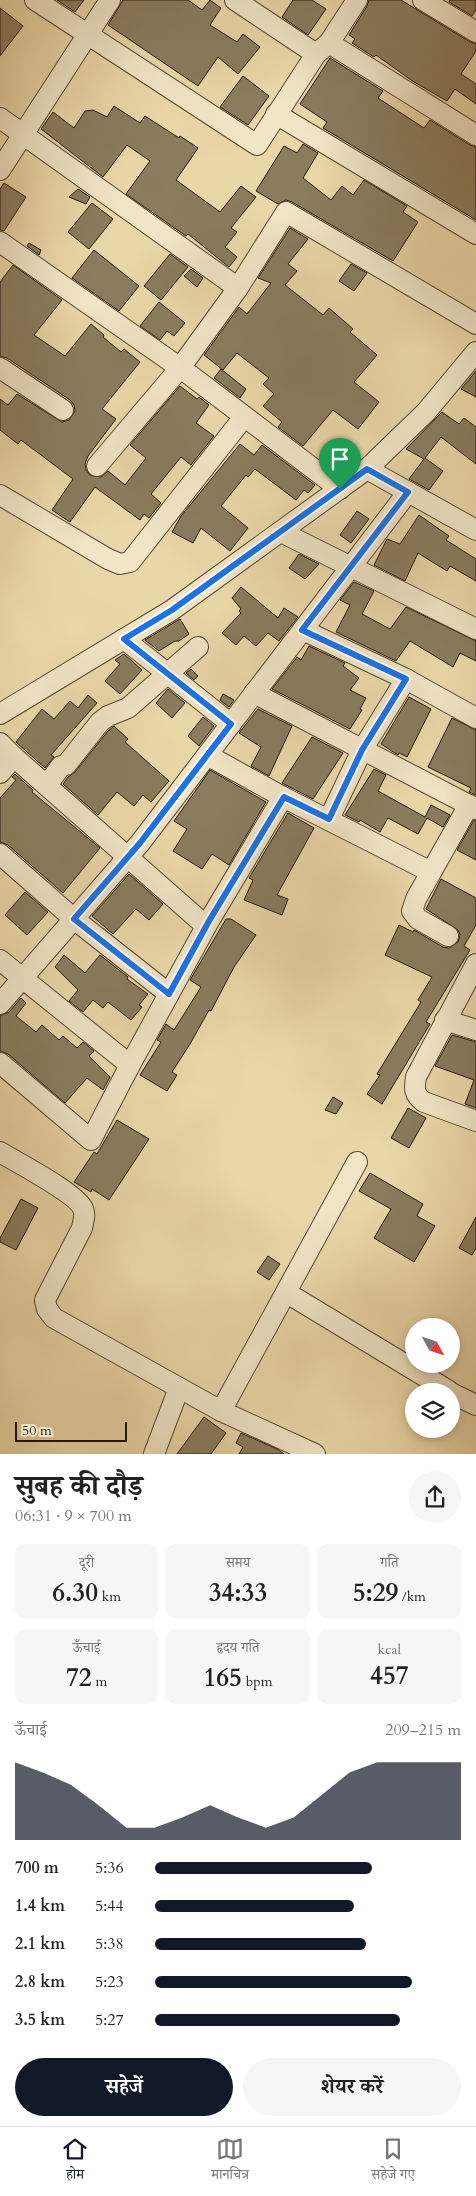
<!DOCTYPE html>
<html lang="hi">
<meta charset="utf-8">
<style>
:root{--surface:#fff;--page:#f6f6f6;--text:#222;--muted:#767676;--line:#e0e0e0;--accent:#111827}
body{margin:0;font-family:Cardo,"Noto Serif Devanagari",serif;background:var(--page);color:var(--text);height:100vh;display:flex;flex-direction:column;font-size:19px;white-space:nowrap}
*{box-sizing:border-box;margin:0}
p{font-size:16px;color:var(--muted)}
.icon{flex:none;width:28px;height:28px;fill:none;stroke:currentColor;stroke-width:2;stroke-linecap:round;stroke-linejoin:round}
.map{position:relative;height:1454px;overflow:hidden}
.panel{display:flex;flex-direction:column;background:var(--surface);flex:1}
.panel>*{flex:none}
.needle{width:32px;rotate:130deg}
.buttons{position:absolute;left:405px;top:1318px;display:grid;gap:10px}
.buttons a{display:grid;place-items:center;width:55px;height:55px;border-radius:50%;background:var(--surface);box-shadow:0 2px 8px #0003;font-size:25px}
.scale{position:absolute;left:15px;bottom:12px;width:112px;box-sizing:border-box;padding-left:5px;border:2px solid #23190c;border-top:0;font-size:14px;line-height:18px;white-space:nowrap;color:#23190c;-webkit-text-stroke:4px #f1e5c6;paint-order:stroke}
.pin{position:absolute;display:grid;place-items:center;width:42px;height:42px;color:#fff;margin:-51px -21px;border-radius:50% 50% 50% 0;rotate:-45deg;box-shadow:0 0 5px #0007}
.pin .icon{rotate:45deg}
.round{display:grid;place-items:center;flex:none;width:52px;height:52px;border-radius:26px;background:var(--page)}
.overview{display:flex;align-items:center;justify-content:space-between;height:85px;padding:0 15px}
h1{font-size:28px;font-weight:700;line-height:38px}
.figures{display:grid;grid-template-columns:repeat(3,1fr);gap:8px;height:85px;padding:5px 15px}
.figures div{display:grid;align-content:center;border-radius:10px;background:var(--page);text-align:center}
.figures b{font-size:25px;font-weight:700}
.figures small{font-size:14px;font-weight:400}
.figures p{font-size:14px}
.chart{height:140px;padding:10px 15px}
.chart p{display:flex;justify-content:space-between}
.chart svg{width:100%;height:90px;margin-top:5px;fill:var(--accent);opacity:.7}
.cta{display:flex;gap:10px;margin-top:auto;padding:10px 15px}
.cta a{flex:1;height:58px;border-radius:30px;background:var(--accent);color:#fff;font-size:20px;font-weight:700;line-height:58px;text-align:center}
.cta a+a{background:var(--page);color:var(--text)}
ul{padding:0 15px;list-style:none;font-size:16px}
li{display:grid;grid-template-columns:80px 60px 1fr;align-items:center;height:38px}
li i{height:12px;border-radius:6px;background:var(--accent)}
.tab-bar{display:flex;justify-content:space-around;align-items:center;height:70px;border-top:1px solid var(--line);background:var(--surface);font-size:14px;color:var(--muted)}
.tab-bar a{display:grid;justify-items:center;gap:2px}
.tab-bar .selected{color:var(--accent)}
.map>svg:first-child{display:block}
</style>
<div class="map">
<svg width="476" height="1454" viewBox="0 0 476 1454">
<rect width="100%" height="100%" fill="#ead7a8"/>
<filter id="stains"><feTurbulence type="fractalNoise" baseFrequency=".004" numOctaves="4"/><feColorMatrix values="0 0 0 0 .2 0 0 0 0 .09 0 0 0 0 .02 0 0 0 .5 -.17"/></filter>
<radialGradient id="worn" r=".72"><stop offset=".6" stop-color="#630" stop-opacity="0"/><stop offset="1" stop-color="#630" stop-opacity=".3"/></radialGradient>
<g fill="#8a7c5d" stroke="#23190c">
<polygon points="57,0 84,0 75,12"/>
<polygon points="123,0 188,0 202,10 210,0 221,8 210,25 237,42 243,34 260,47 238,74 218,57 198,86 108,25"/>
<polygon points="293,0 312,0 326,9 308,35 282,17"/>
<polygon points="369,0 401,0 470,42 476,44 476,51 461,74 476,84 476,104 455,89 447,101 414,82 376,55 374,57 352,43 355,39 349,35 367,6"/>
<polygon points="450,0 476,0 476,10 472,16 449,2"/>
<polygon points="0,8 23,26 0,56"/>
<polygon points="330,58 383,91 378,98 424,128 430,120 470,145 476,147 476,220 323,128 327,122 300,104"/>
<polygon points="243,76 269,96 248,125 220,107"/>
<polygon points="114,106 140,123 145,116 179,138 180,136 198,148 176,180 220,212 241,186 256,197 231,228 237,232 225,247 237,257 229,267 188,234 186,236 126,194 150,161 127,145 103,177 41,129 53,112 74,128 85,111 93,110 107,117"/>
<polygon points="303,144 318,153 303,178 331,200 342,186 353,195 364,180 407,206 403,212 418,222 393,261 292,202 286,200 278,204 256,191 284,146 297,153"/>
<polygon points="4,183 26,197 4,231 0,230 0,189"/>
<polygon points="78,189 90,197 86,204 69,197"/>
<polygon points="92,203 113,219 89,249 68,232"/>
<polygon points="290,228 308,239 288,264 297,271 285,285 323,315 329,308 353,329 350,332 377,355 354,382 379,402 358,429 333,410 303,446 278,427 282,422 263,406 274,394 263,384 269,378 237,353 223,370 204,355 239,307 247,314 271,283 258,278"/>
<polygon points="29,243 41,250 39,255 27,246"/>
<polygon points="94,250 139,286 119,311 72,278"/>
<polygon points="170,254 188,267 161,300 144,286"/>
<polygon points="351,264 367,273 354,291 339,281"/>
<polygon points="13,265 62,300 34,335 65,356 91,324 104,335 103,337 121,352 124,349 140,362 102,409 116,419 88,456 85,464 86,470 90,475 101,477 108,471 125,485 146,458 130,445 180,386 197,399 199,397 209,405 196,423 214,436 191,465 181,457 151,494 161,503 149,518 144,514 140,520 95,487 70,522 52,510 73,479 21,440 18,444 0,430 0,399 8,405 17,394 62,422 69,420 75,411 74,405 70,400 7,358 0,356 0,282"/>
<polygon points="191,269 203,278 197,287 184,276"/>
<polygon points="159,302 185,323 174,336 167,331 160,340 140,326"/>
<polygon points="221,369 246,389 240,398 214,378"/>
<polygon points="476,371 476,397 461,389"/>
<polygon points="442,412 459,424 464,418 476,427 476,464 441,437 425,458 443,471 429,490 409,479 424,459 406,449"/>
<polygon points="240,444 254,455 262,445 315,485 308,493 304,490 296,500 255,469 248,477 246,475 221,506 248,528 230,551 201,528 193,543 172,532 181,516"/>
<polygon points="357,511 369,519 351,543 340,535"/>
<polygon points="419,515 449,536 446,540 476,559 476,581 450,566 447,571 418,553 405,581 374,565 387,539 400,544"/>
<polygon points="299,554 319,564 305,579 289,568"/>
<polygon points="354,582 374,591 362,614 390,629 406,607 476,641 476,661 460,653 453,667 410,641 396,661 336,632 350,605 340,600"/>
<polygon points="241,587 278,618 284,608 298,617 279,641 268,633 256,646 244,636 236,645 222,633 241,613 239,611 241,609 232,598"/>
<polygon points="180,619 189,634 179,641 175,641 159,651 145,640"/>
<polygon points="309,646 345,663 343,666 359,678 350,690 366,698 360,709 362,710 350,729 272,689 297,657 301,660"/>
<polygon points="124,654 142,670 120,694 105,681 120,664 115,660"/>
<polygon points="191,669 198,676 194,680 186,673"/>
<polygon points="168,689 185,703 172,718 156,703"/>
<polygon points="223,694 234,700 229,707 220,700"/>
<polygon points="88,695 97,703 51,755 54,757 45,768 16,742 42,709 54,719 70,701 78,708"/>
<polygon points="409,697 431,709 407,757 399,753 398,755 381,744"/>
<polygon points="258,709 292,726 269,776 251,766 261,747 239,733"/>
<polygon points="203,717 214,726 199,746 188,736"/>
<polygon points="452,718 476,730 476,795 469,792 471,788 428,767"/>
<polygon points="114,726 128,739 125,742 169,781 151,802 143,795 134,806 117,792 98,815 63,784 68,777 75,772 108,731"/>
<polygon points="312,737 343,753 313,799 282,783"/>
<polygon points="374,769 386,775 378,791 425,817 431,805 450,815 443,827 427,818 418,834 388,818 380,832 360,820 359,822 345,815"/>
<polygon points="210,770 266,802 229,865 212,854 202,869 173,851 187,829 174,821"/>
<polygon points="15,774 33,790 32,792 100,848 63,893 8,845 0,842 0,798 16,780 12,777"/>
<polygon points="288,813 314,828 277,895 288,899 282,915 244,900 253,880 249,878"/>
<polygon points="474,820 476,821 476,860 457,850"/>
<polygon points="129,874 163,904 149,920 136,909 113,934 92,916"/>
<polygon points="441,879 476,898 476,925 464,946 470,950 426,1022 430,1024 382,1104 367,1094 380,1075 377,1074 421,1002 418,1000 432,977 385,955 399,925 413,932 414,930 443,947 449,948 458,942 460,935 458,930 426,909"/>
<polygon points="25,892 48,912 27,935 5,915"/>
<polygon points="226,919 231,919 256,935 234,967 211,1011 209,1010 190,1044 172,1072 177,1075 167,1091 140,1075 161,1042 157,1040 166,1024 174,1030 201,987 190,980"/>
<polygon points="64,955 85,973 100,955 128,977 127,979 148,994 139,1005 142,1007 131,1020 108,1002 103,1008 93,1000 83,1012 69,1001 78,990 55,967"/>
<polygon points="21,998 26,1003 16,1016 36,1032 42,1025 59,1040 63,1036 77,1048 83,1042 94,1051 89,1056 110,1077 103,1090 87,1078 65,1103 8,1054 0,1051 0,1016 9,1012"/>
<polygon points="452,1035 476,1042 476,1108 465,1104 474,1080 435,1066"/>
<polygon points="333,1097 343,1103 336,1114 325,1110"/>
<polygon points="408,1108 426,1118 409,1148 391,1138"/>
<polygon points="117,1120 149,1139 109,1200 92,1189 91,1192 74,1182 94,1152 97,1154"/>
<polygon points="370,1173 423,1204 417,1216 435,1226 414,1262 374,1238 391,1209 359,1191"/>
<polygon points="21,1199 38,1208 16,1250 0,1242 0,1238"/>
<polygon points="476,1217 476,1248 472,1255 459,1248"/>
<polygon points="268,1256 280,1264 269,1280 257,1272"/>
<polygon points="204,1417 226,1433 211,1454 177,1454"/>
<polygon points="241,1433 277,1449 284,1454 239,1454 243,1447 236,1443"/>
</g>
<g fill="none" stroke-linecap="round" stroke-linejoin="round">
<g stroke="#554833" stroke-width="22">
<g id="minor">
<polyline points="35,0 257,145 316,54 329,43 357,0"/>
<polyline points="235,0 316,54"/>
<polyline points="423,0 476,32"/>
<polyline points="329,43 476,135"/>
<polyline points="276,114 476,234"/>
<polyline points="0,118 238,288"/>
<polyline points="0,170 110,0"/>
<polyline points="0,242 186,372 340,489"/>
<polyline points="0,368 63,410"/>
<polyline points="97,466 180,368 238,288 286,212 476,324"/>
<polyline points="367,469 476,530"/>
<polyline points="0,495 108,559 120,564 130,562 244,417"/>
<polyline points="281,532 476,629"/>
<polyline points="303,630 406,679 476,718"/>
<polyline points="124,639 231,724"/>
<polyline points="254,693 469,805"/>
<polyline points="0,714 172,610 367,469 426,412 476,352"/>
<polyline points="0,743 14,757 0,773"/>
<polyline points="207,755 283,797"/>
<polyline points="14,757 206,926"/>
<polyline points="47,785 61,766 66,765 100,722 108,716 128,708 198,647"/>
<polyline points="329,819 362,750 406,679"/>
<polyline points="0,854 74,919 169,994"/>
<polyline points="448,936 418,919 412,911 416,899 469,805 476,809"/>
<polyline points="0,960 130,1065 209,921 283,797 431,872"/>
<path d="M476 964 416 1077C414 1089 414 1095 424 1102L476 1121"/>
<polyline points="0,1004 140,843 408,492"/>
<polyline points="445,1020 476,1030"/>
<polyline points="0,1063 91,1140 130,1065"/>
<path d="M0 1152C16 1162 78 1194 83 1209 86 1215 83 1222 82 1228L45 1300 47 1309 54 1318 221 1411 315 1454"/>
<polyline points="287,1293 449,1391"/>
<polyline points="451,1393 476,1405"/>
<polyline points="221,1411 357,1162"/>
<polyline points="154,1454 179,1388"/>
</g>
</g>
<use href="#minor" stroke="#f1e5c6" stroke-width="20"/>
</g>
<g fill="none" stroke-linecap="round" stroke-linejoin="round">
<g stroke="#fff" stroke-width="10">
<polygon id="route" points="367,469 408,492 302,630 406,679 362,750 329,819 284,797 209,921 169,994 74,919 140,843 231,724 124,639 172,610"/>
</g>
<use href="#route" stroke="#1a73e8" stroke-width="6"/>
</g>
<rect width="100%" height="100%" filter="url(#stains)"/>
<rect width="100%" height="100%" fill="url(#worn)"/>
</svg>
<div class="buttons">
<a><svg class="needle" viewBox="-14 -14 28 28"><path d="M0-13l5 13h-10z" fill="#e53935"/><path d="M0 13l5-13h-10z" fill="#767676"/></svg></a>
<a><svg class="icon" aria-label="layers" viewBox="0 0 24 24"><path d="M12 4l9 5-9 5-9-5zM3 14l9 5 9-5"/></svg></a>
</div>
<div class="scale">50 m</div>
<div class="pin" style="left:340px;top:489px;background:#1e9e55"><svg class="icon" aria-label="arrive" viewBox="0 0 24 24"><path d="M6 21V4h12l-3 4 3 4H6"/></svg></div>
</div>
<section class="panel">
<div class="overview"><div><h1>सुबह की दौड़</h1><p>06:31 · 9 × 700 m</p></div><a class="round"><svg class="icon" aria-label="share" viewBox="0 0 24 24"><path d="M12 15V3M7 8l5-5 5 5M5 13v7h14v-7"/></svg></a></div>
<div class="figures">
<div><p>दूरी</p><b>6.30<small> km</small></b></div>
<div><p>समय</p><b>34:33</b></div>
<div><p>गति</p><b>5:29<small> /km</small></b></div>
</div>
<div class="figures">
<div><p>ऊँचाई</p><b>72<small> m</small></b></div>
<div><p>हृदय गति</p><b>165<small> bpm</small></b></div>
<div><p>kcal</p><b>457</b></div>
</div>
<div class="chart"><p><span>ऊँचाई</span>209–215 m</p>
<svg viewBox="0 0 160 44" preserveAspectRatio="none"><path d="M0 44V6L10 11L20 17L30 27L40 38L50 38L60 33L70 27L80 33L90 38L100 33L110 22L120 11L130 6L140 6L150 6L160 6V44z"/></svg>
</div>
<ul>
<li><b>700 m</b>5:36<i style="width:71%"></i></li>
<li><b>1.4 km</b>5:44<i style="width:65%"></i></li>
<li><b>2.1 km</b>5:38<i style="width:69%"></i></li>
<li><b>2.8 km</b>5:23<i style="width:84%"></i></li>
<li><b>3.5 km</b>5:27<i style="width:80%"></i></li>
</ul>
<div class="cta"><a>सहेजें</a><a>शेयर करें</a></div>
</section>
<nav class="tab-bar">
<a class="selected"><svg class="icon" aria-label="home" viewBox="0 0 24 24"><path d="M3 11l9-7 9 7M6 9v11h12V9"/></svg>होम</a>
<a><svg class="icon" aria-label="map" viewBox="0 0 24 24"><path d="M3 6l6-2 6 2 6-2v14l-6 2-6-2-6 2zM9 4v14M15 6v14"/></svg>मानचित्र</a>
<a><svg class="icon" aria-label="saved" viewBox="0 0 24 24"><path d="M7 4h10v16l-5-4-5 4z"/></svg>सहेजे गए</a>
</nav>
